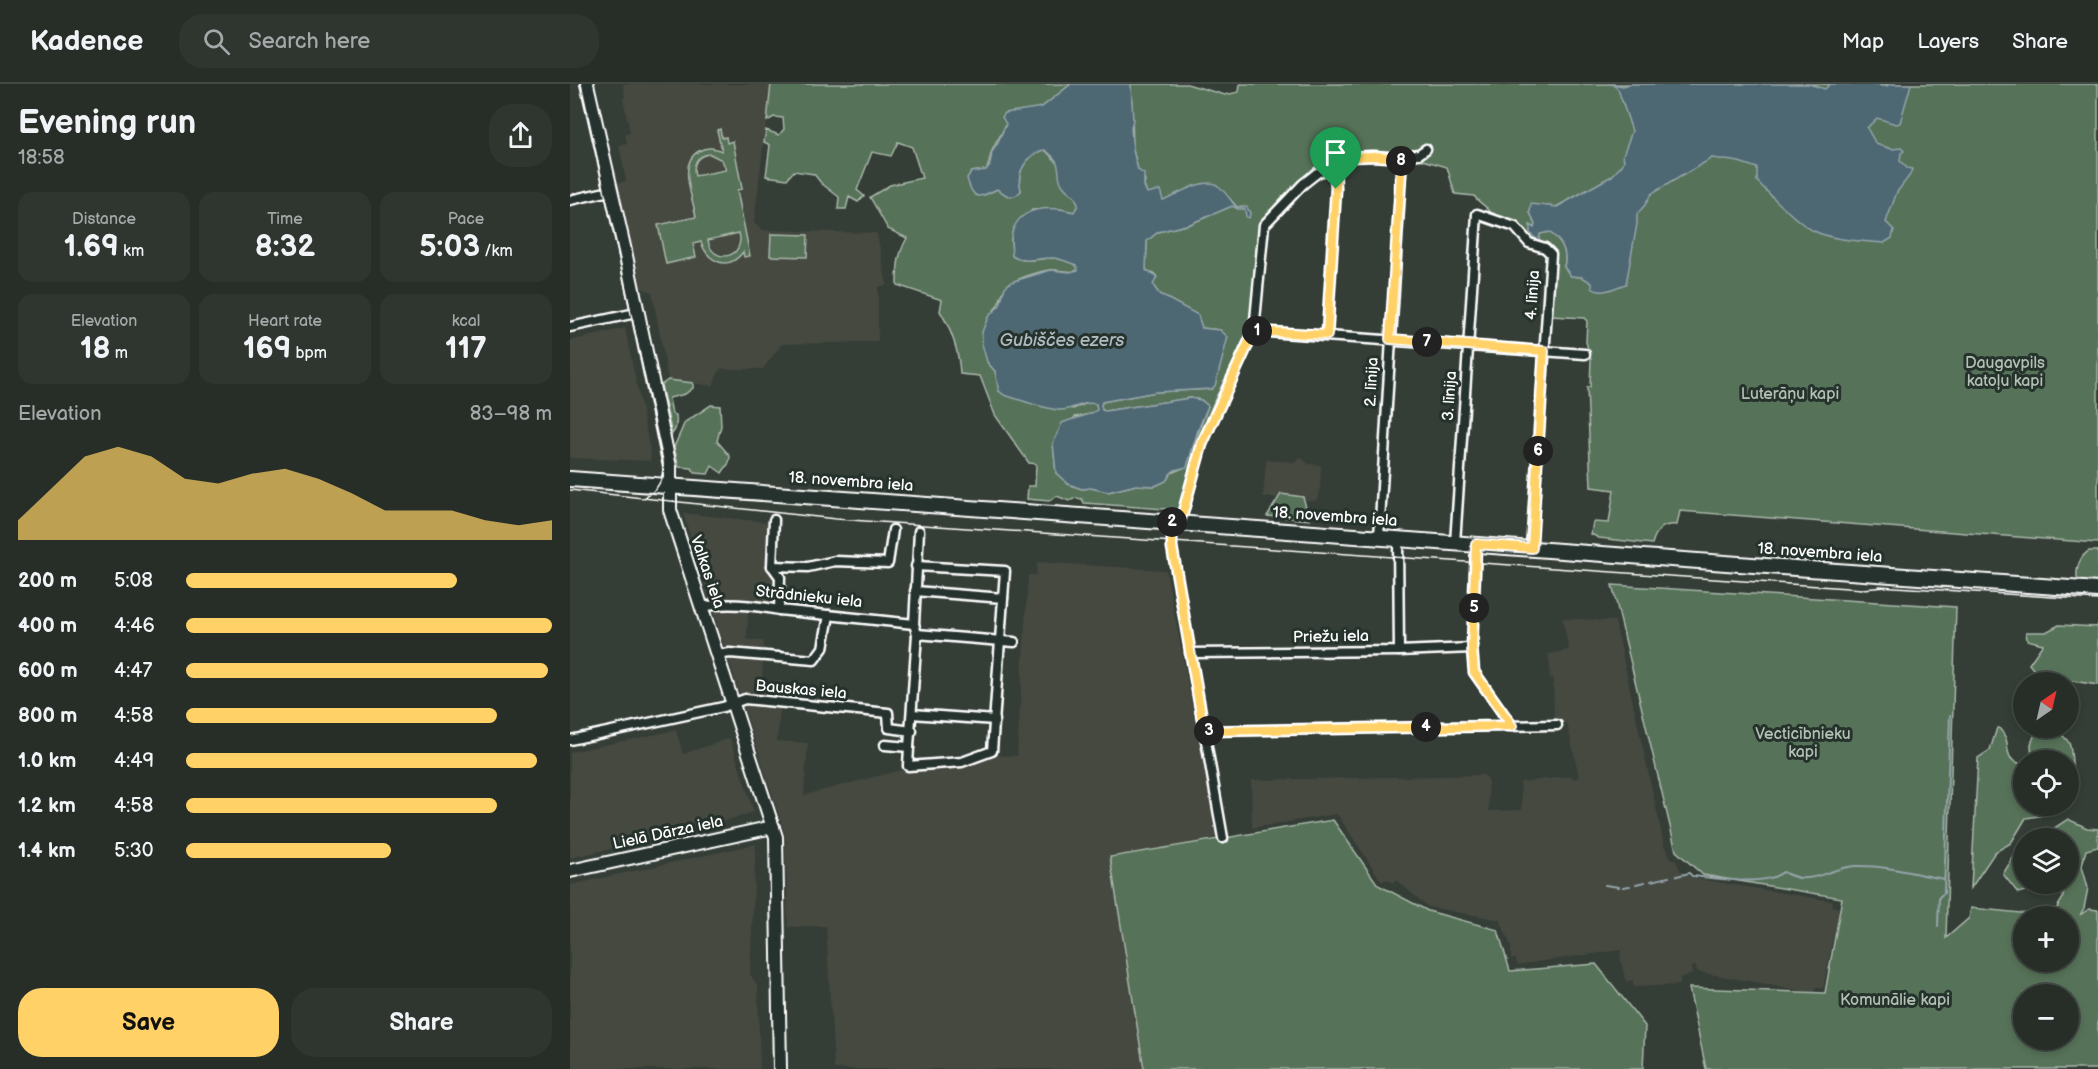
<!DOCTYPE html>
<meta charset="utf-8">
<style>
:root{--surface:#272e28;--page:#2f3630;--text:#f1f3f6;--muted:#a4a8a8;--line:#434a45;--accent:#ffd166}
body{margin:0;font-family:"Balsamiq Sans",sans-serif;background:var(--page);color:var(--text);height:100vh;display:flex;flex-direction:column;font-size:22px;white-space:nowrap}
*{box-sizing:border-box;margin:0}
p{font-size:20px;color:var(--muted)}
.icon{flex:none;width:33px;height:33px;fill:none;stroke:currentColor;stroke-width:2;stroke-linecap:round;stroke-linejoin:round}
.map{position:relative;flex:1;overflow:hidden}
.details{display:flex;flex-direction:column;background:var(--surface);width:570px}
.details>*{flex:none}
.needle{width:39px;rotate:34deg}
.fabs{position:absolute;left:1443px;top:588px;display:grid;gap:12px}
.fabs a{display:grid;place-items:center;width:66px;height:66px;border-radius:50%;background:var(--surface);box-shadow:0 3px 9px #0003,0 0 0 2px var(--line);font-size:30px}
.pin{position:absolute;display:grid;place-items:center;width:51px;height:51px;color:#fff;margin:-62px -26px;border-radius:50% 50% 50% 0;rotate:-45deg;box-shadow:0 0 6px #0007}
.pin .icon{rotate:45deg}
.km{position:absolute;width:30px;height:30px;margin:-15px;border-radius:50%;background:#222;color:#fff;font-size:16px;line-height:30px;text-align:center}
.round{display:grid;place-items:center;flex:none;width:63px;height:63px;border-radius:24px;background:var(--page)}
.overview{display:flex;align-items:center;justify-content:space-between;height:102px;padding:0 18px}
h1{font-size:33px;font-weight:700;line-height:45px}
.metrics{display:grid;grid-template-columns:repeat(3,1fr);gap:9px;height:102px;padding:6px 18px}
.metrics div{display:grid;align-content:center;border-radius:15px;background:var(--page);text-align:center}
.metrics b{font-size:30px;font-weight:700}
.metrics small{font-size:16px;font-weight:400}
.metrics p{font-size:16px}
.chart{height:168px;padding:12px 18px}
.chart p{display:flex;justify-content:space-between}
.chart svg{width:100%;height:108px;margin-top:6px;fill:var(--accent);opacity:.7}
.cta{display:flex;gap:12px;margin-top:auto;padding:12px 18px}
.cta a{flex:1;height:69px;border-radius:24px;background:var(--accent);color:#111;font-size:24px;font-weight:700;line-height:69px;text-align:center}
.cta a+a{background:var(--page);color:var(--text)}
ul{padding:0 18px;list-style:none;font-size:20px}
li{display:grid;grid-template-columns:96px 72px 1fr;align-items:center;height:45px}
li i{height:15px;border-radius:8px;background:var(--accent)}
header{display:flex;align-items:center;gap:36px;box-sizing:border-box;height:84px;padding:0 30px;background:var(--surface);border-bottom:2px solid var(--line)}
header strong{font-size:28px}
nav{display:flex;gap:33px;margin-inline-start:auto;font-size:21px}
.search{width:420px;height:54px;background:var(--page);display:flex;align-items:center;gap:15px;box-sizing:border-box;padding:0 21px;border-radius:24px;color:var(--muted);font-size:22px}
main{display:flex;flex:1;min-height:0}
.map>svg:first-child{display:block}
</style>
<header>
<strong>Kadence</strong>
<div class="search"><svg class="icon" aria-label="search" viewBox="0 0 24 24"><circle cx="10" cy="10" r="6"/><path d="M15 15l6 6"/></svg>Search here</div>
<nav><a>Map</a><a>Layers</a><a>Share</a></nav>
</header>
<main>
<section class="details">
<div class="overview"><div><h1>Evening run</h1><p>18:58</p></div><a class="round"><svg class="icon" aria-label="share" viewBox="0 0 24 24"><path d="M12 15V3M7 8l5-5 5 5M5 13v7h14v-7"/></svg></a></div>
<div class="metrics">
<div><p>Distance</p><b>1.69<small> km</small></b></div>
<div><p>Time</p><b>8:32</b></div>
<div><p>Pace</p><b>5:03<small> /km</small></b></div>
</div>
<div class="metrics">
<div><p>Elevation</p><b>18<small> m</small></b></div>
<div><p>Heart rate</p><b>169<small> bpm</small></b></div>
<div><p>kcal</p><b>117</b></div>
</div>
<div class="chart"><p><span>Elevation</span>83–98 m</p>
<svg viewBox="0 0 160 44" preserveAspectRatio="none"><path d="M0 44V36L10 23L20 10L30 6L40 10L50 19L60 21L70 17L80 15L90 19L100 25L110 32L120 32L130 32L140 36L150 38L160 36V44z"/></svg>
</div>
<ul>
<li><b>200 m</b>5:08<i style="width:74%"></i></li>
<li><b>400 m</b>4:46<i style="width:100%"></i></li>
<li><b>600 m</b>4:47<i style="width:99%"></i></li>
<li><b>800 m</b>4:58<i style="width:85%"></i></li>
<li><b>1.0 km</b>4:49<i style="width:96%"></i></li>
<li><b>1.2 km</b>4:58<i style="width:85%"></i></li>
<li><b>1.4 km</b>5:30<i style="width:56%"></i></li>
</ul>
<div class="cta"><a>Save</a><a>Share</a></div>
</section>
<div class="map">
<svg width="1528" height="985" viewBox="0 0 1528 985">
<rect width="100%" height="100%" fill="#343d36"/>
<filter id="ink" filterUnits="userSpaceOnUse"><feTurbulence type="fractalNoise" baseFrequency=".0167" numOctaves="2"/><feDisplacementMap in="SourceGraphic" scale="12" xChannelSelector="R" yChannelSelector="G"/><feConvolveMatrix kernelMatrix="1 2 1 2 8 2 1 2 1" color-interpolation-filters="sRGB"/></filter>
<g filter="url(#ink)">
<g fill="#454841">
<polygon points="53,0 201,0 184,139 193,146 307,149 317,201 308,203 308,258 212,260 193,285 150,285 143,302 98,296 82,208 70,204 47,99 56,97 49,62 57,60 55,50 60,49 53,14 55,13"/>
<polygon points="55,244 81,371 80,377 0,374 0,257"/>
<polygon points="730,373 739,380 751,381 750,408 746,417 693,413 696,376 726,378"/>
<polygon points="113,429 206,439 201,529 178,528 177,555 194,557 192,596 213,598 207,657 238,659 234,711 331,686 404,670 447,672 458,491 466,491 467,478 596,486 648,754 540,773 574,985 264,985 256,842 218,843 215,750 142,525"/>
<polygon points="992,534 1045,537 1095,764 1097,764 1100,774 1106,777 1111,787 1123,794 1263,817 1262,822 1269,824 1253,905 1246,903 1244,909 1128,888 1125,882 1121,883 1122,890 1110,894 1110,901 1063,903 1063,896 1056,898 1050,874 1051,866 947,881 946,875 941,875 941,863 930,836 858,823 826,796 823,799 817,795 812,798 767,730 682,744 681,696 914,691 918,695 919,727 952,726 950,698 1002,692 1003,695 1009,693 997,639 992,639 992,634 984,635 983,594 980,594 979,584 980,583 978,570 999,566"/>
<polygon points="106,646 113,670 160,654 184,728 134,744 0,774 0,668"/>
<polygon points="186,760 180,890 188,902 190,985 0,985 0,801"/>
</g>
<g fill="#567258" stroke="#aab8ac" stroke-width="1.5" fill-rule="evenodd">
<path d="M201 0H501L472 23 436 40C432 50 426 58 422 67 419 74 420 80 416 86L401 88 421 108 427 105 438 112 451 107C450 102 449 96 450 91 452 80 464 67 475 66L488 79C494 100 486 98 506 113L508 121 504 128 490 125 462 126 441 154 442 171C455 181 468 174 482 174 490 174 498 178 506 181L508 184V187C498 189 489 185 479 186 470 187 443 196 438 201 430 208 432 219 424 226L417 278 425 287 429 307 503 325 520 318 526 320 527 326 521 330 505 333 483 359 486 389 498 400 512 405 521 404 538 408 566 401 585 402 596 397 601 389 613 384 617 380 638 322 631 316 620 314 535 327 532 326 531 322 532 318 586 308 642 305 650 246 632 244 627 231 589 210 583 201 586 191 576 186 577 157 588 148 620 140 662 122 675 125 680 129 673 122 667 123 659 114 624 102 592 117 577 109 574 102 575 96 568 86 563 66 561 0H617L655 11 669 8 670 0H1295L1313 5 1308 0H1528V459L1110 427 1107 441C1093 439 1086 446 1082 460L1029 454 1021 450 1023 438 1039 439 1044 406 1021 403 1017 303H1020L1021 275 1016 258 1017 237 1014 234 981 232 983 166C959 157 933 145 918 125 914 121 909 119 904 112L885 110 877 83 829 69 791 67 744 88 711 114 692 139 687 168 681 243 645 315 627 359 608 426 514 419 512 415 506 414 499 417 487 412 479 417 457 415 458 402H465L466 380 459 379 425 331 410 292 390 290C389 267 382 247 370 227L372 216 327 201C327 183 328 170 337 154L318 145 300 113 320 101 352 94 342 63 328 58 321 72 302 68 287 106 294 112 288 118 279 113 276 125H268L269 113 251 99 244 90 224 87 217 95 196 92 200 61 194 58 196 46 209 51 214 45 213 34 204 33 197 37ZM1042 92 1012 193 1001 192 994 183C998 168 991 156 979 148L970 150 960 141 965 144V141L960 128 965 121 986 123Z"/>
<path d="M150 45 152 54 156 53 157 59 163 57 172 105 167 106 180 172 174 173 173 168C158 188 138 178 131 158L123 160 126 173 96 180 88 141 126 133C123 114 107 79 129 67 137 62 144 64 152 67L147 46ZM140 70 152 76 156 86 125 92C122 80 127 71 140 70ZM169 149C176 174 142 182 138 156Z"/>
<polygon points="201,150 238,151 237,173 200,172"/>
<path d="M98 296 123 299V304L115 310 99 314 102 330 106 331C107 338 107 345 102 350L91 301Z"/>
<polygon points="141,321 150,322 151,342 147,357 160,372 159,379 152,389 142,382 138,390 125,389 122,384 109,383 104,363 115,338"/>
<polygon points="711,410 733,413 740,436 697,432"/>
<path d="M1519 467H1528V499L1510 498 1507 494C1506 484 1510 472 1519 467Z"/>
<path d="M1042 501 1386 523 1376 854 1399 834 1401 824 1481 832H1454V878H1498V832H1482L1493 814 1494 800H1498V754H1469L1498 735 1517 744 1528 745V763L1516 766 1512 782 1518 804 1514 824 1510 831 1519 825 1528 826V985H1136L1119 904 1255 909 1272 814 1133 791 1106 767ZM1454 910H1498V956H1454Z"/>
<polygon points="1528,540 1528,601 1491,595 1485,591 1476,594 1466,589 1459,580 1473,560 1457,556 1456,548 1476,548 1489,541 1527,543"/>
<path d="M1427 644H1429C1441 657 1435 663 1440 673 1443 678 1450 679 1453 681L1454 722H1474L1476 724 1475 730 1469 732 1456 734 1441 759 1425 768 1401 804 1408 674 1420 666Z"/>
<path d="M1465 644H1488C1490 651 1496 653 1499 659 1503 668 1503 706 1502 717L1499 719 1498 676H1462L1461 660 1466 647Z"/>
<polygon points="763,736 808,801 858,827 928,846 940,887 1026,880 1075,942 1073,985 574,985 540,773"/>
<polygon points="1453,765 1454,800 1482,800 1448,809 1433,790 1444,772"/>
</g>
<g fill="#4e6873" stroke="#95a4ab" stroke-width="1.5">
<path d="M501 0H561L563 36 561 44 563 66 568 86 574 90V102L577 109 590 106 593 116C606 111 634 93 647 101 654 106 661 116 666 123H677L680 129 679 134 676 133 675 125H668L662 122 620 140 588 148 577 157 576 186 587 193 583 201 589 210 628 231 632 244 650 246 658 253 645 302 641 305 586 308 532 318 531 321 532 326 535 327 620 314 631 316 638 322 628 346 617 383 605 386 601 389 596 397 585 402 566 401 538 408 521 404 512 405 498 400 486 389 483 359 492 339C503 334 517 333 527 326L526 320C514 316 502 327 489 326 471 324 452 316 434 311L429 307 425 287 417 278 412 260V248L418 233 430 221 435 203 441 198 481 186 500 188 508 186 506 181C498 178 490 174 482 174 468 174 455 180 442 172 442 164 440 155 442 148 451 121 481 122 504 128L508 121C506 111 500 110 494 103 483 91 497 81 475 66 464 67 452 80 450 91 449 96 450 102 451 107L445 112H438L427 105C410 114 403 118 397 94L401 88 416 86 420 81 422 68 428 59 436 40 432 33 435 29 472 23Z"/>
<path d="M1042 0 1053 2 1059 0H1239L1255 5 1260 0H1308L1311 2H1317L1319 0H1341L1330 39 1326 40 1307 34 1297 44 1306 60 1322 65 1331 64 1334 67 1331 69 1330 77 1337 84 1342 85 1340 91 1327 108 1316 138 1324 146 1322 154 1314 159C1292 157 1265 157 1244 147 1230 141 1198 109 1187 97V84L1169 78 1142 74 1081 110 1075 121 1067 130V140L1056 200C1045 203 1032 212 1022 204V199L1012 193 1001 192 994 183C998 168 991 156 979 148L970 150 969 156H967L960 149V141L964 144 965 141 960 128 961 120 987 123 1042 92 1052 81 1054 77 1053 71 1062 47 1048 5Z"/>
</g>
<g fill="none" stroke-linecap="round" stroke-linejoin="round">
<g stroke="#95a4ab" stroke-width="2">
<path d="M1107 792 1119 789 1122 792C1146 794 1194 803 1213 788 1242 804 1256 784 1285 782 1314 781 1346 790 1374 795"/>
<polyline points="1081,797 1099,793"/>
<polyline points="1066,800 1075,798"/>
<polyline points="1035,801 1049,803"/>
<polyline points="1053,803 1060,802"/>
<polyline points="1368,842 1369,813 1374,809 1380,631"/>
</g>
<g stroke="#fff" stroke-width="13">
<g id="street">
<polyline points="0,116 40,107"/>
<polyline points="0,243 66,229"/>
<polyline points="684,247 1015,270"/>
<polyline points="757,251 766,105 765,82"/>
<polyline points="204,436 202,482 210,493 209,526"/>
<polyline points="602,438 602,463 653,754"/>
<polyline points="610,439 632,360 684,247 694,141 733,100 747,89 781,73 803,72 832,74 838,71 849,70 856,65"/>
<polyline points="809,453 832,74"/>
<polyline points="828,454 829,567"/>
<polyline points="885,459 907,130 945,143 959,159 975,164 981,170 961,464"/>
<polyline points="906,461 902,564 904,588 942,642"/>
<polyline points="202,482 238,483 265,477 318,479 323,446"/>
<polyline points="345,507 433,514"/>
<path d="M131 523C156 518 184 521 209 526L344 540"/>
<polyline points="347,550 444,558"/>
<polyline points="620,569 829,567 902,564"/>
<polyline points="147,571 160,569 244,576 253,564 259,531"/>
<polyline points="342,630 425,636"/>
<polyline points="634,647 987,641"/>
<polyline points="0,656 153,623 175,615 318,629 319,644 342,647"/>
<polyline points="315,661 339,663 347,550 344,540 349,447"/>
<polyline points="339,663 338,682 392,678 422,667 435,487 346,482"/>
</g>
</g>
<g stroke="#fff" stroke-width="16">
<g id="secondary">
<polyline points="17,0 55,167 100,383 100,426 206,753 210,985"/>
<polyline points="0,787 203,743"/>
</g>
</g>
<g stroke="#fff" stroke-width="18">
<polyline id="primary" points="0,395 1528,506"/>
</g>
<use href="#street" stroke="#26332d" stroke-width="8"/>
<use href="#secondary" stroke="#26332d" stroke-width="12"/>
<use href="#primary" stroke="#26332d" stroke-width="14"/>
<g stroke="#fff" stroke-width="1.5">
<path d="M11 0 93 377C94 396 88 407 72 415"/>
<polyline points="0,406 266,435 1292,505 1316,503"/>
<polyline points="1309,502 1528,516"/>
</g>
</g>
</g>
<g fill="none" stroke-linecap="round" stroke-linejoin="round" filter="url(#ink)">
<g stroke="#fff" stroke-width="12">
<polygon id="route" points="803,72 832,74 820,255 974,267 962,464 906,460 902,564 904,588 942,642 634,647 602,463 602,438 610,439 632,360 684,247 757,251 766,105 765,82 782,73"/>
</g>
<use href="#route" stroke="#ffd166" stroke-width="8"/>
</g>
<g text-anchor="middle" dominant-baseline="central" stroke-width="6" stroke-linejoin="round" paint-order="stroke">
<g font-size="16" fill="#fff" stroke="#26332d">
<text transform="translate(963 211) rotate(-86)">4. līnija</text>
<text transform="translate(802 298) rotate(-87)">2. līnija</text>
<text transform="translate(880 312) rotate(-86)">3. līnija</text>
<text transform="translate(281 398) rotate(4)">18. novembra iela</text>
<text transform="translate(765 433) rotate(4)">18. novembra iela</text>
<text transform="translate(1250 469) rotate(4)">18. novembra iela</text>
<text transform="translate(137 488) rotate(71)">Valkas iela</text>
<text transform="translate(239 513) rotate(6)">Strādnieku iela</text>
<text transform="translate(761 553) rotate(-1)">Priežu iela</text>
<text transform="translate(231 606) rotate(5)">Bauskas iela</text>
<text transform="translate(98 749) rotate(-12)">Lielā Dārza iela</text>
</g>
<g font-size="16" fill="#b3c0b4" stroke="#26332d">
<text x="1435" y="279">Daugavpils<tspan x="1435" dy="18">katoļu kapi</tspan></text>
<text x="1220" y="310">Luterāņu kapi</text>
<text x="1233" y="650">Vecticībnieku<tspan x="1233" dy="18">kapi</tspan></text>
<text x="1325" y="916">Komunālie kapi</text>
</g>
<g font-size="18" font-style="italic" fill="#afbbc0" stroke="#26332d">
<text x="492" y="256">Gubiščes ezers</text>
</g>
</g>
</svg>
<div class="fabs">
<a><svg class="needle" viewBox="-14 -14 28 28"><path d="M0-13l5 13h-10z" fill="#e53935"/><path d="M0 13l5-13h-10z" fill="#a4a8a8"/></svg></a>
<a><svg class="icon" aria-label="locate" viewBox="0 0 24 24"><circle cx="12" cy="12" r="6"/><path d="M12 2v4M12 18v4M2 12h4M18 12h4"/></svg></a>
<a><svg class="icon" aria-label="layers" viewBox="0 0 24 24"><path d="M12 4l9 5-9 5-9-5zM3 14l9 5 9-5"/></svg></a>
<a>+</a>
<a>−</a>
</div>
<div class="pin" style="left:766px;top:105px;background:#1e9e55"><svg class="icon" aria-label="arrive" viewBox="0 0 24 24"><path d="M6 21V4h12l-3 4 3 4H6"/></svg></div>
<b class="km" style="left:687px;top:247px">1</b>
<b class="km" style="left:602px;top:438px">2</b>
<b class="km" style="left:639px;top:647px">3</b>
<b class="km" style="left:856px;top:643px">4</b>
<b class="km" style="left:904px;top:524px">5</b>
<b class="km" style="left:968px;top:367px">6</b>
<b class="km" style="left:857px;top:258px">7</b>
<b class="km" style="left:831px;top:77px">8</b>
</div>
</main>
